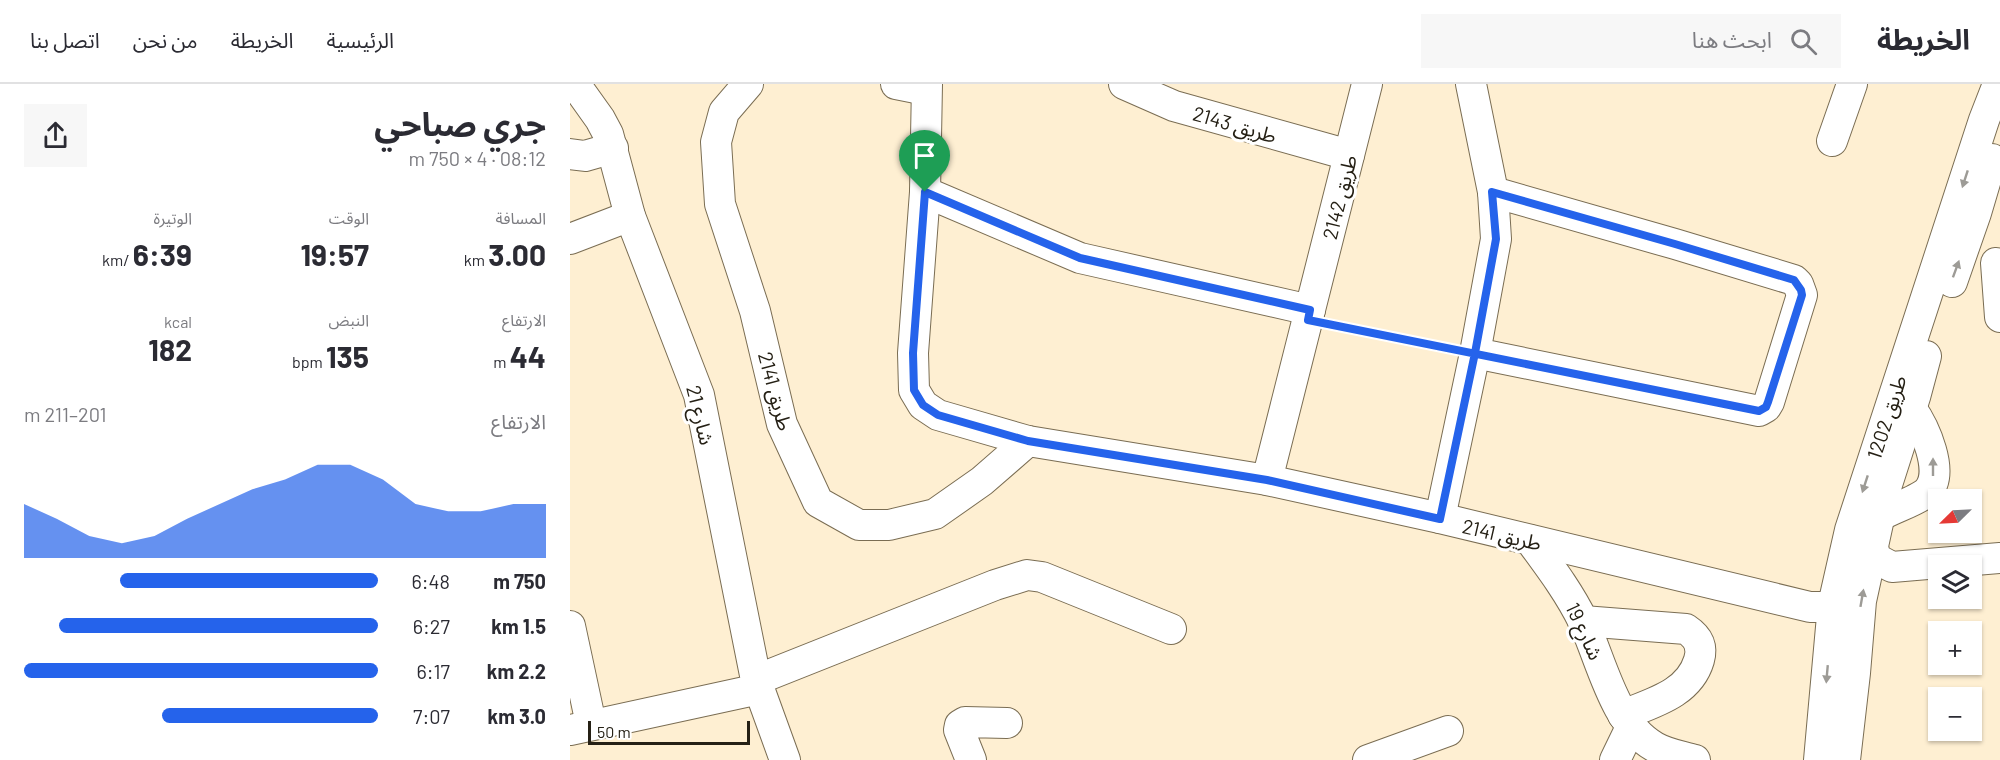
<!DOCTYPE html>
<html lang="ar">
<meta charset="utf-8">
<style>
:root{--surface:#fff;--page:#f7f7f7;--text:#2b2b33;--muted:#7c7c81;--line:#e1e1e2;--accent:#2563eb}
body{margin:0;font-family:Barlow,"Noto Sans Arabic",sans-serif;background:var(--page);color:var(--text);direction:rtl;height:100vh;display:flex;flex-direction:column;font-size:22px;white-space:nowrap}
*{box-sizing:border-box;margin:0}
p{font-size:20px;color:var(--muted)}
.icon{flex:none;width:33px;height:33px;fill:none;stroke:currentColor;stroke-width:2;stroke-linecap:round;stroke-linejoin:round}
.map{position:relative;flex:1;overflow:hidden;direction:ltr}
.drawer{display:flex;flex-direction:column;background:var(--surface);width:570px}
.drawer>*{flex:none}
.needle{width:39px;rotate:246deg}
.buttons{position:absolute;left:1358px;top:405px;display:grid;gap:12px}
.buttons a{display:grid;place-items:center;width:54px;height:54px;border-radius:0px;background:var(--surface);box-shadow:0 2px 4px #0004;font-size:30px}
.scale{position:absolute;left:18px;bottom:15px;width:162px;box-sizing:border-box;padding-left:6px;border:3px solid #252015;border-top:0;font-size:16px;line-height:21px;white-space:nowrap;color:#252015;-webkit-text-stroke:4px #fff;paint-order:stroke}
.pin{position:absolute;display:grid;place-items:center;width:51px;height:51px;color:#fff;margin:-62px -26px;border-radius:50% 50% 50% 0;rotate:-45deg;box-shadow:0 0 6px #0007}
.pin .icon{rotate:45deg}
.round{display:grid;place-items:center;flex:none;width:63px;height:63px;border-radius:0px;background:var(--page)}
.summary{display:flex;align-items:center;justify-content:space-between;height:102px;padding:0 24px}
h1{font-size:33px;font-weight:700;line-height:45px}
.stats{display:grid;grid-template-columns:repeat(3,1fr);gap:9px;height:102px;padding:6px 24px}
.stats div{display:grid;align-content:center}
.stats b{font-size:30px;font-weight:700}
.stats small{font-size:16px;font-weight:400}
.stats p{font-size:16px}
.chart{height:168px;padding:12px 24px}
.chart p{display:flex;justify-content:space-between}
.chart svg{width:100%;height:108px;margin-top:6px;fill:var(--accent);opacity:.7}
ul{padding:0 24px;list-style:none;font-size:20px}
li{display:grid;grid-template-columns:96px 72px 1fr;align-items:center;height:45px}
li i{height:15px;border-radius:8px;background:var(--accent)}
header{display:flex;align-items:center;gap:36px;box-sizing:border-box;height:84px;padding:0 30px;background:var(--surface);border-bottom:2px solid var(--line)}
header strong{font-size:28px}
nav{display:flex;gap:33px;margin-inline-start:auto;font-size:21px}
.search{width:420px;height:54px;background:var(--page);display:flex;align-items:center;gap:15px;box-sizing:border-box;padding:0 21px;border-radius:0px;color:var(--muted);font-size:22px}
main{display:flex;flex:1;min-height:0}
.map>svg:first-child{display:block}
</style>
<header>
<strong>الخريطة</strong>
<div class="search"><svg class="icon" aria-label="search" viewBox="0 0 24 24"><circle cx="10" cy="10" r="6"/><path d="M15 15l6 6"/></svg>ابحث هنا</div>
<nav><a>الرئيسية</a><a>الخريطة</a><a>من نحن</a><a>اتصل بنا</a></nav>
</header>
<main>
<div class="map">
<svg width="1430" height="676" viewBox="0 0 1430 676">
<rect width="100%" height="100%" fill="#feefd2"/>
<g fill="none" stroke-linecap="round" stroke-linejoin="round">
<g stroke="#7a6d53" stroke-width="32">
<g id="minor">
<polyline points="5,0 30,35 38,50 60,132 129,311 186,596 215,676"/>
<polyline points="178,0 154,28 146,58 150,120 185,227 212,340 248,418 289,441 319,441 365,430 412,397 458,357"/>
<polyline points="326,0 356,6"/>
<polyline points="357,0 355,108 343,269 344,306 353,321 368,331 458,357 697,396 870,434 1240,523 1256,523 1263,521"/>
<polyline points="554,0 604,22 779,71"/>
<polyline points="1262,57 1282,0"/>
<polyline points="0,70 15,72 43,64"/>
<polyline points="355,108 510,174 740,226"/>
<polyline points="0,155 60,132"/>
<polyline points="1426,179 1430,233"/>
<polyline points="1382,198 1406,129 1422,75"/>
<polyline points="905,269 1189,327 1196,323 1199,318 1232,211 1228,200 1224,196 1105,160 923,108"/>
<polyline points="697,396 797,0"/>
<path d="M1310 432C1323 424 1347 417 1357 408 1376 389 1354 342 1341 324"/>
<polyline points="870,434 905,269 926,155 923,108 901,0"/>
<path d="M960 456C979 482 999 508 1013 537 1032 578 1044 640 1085 663 1097 670 1111 672 1125 676"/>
<polyline points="1303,465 1307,475 1322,483 1430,474"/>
<path d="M1013 537 1116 545C1128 553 1133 562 1129 576 1119 610 1082 619 1053 631"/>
<polyline points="0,542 21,640"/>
<polyline points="186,596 425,501 457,491 472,493 601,545"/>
<polyline points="0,646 189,605"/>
<polyline points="401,676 389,646 390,641 395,638 437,639"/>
<polyline points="798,676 878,647"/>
<polyline points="1045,676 1061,643"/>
<polyline points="1249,676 1263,521 1280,446 1414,36 1428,0"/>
<polyline points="1275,676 1285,589 1291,517 1315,407 1345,313 1356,272"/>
</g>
</g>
<polyline stroke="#ada28c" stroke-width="4" stroke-dasharray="4.5 4.5" stroke-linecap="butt" points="762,241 881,265"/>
<use href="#minor" stroke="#fff" stroke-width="30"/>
</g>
<defs><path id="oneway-solid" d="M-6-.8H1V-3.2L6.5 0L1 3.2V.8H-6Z" transform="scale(1.5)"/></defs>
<g fill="#9d9b96">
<use href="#oneway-solid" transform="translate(1395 95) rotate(108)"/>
<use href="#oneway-solid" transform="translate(1386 185) rotate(-70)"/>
<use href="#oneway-solid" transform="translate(1363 383) rotate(-90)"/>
<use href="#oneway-solid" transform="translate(1295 400) rotate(108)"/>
<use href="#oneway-solid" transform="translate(1292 514) rotate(-80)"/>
<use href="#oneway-solid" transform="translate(1257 590) rotate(95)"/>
</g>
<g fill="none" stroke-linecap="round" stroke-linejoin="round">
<g stroke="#fff" stroke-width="12">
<polyline id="route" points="355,108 343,269 344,306 353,321 368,331 458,357 697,396 870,435 905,269 926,155 922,108 1105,160 1224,196 1231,206 1232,211 1198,318 1196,323 1189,327 738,236 740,226 510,174 355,108"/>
</g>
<use href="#route" stroke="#2563eb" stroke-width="8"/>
</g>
<g text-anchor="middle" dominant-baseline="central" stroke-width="6" stroke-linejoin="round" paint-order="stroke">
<g font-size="20" fill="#252015" stroke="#fff">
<text transform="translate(665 40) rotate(16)">طريق 2143</text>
<text transform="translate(769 113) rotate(-76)">طريق 2142</text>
<text transform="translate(206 307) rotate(75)">طريق 2141</text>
<text transform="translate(131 331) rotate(76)">شارع 21</text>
<text transform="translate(1316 333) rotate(-72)">طريق 1202</text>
<text transform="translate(932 450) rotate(13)">طريق 2141</text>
<text transform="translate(1015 547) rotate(65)">شارع 19</text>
</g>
</g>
</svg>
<div class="buttons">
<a><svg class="needle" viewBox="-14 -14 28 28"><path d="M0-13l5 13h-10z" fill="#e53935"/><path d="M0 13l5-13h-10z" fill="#7c7c81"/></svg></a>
<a><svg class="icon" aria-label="layers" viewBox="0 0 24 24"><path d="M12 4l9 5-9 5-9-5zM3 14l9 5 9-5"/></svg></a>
<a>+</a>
<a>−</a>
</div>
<div class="scale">50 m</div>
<div class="pin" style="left:355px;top:108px;background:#1e9e55"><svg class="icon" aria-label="arrive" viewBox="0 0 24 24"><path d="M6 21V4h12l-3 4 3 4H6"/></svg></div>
</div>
<section class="drawer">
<div class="summary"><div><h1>جري صباحي</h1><p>08:12 · 4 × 750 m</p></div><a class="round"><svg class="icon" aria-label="share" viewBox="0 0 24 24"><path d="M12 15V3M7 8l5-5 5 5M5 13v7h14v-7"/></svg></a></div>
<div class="stats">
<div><p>المسافة</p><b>3.00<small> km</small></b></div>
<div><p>الوقت</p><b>19:57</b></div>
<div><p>الوتيرة</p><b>6:39<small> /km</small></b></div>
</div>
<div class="stats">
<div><p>الارتفاع</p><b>44<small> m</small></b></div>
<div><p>النبض</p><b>135<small> bpm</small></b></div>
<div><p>kcal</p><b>182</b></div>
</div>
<div class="chart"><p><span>الارتفاع</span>201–211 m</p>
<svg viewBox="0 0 160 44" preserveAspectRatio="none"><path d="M0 44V22L10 28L20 35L30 38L40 35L50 28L60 22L70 16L80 12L90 6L100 6L110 12L120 22L130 25L140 25L150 22L160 22V44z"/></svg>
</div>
<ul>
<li><b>750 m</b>6:48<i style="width:73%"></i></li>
<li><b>1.5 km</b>6:27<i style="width:90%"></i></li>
<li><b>2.2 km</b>6:17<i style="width:100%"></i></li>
<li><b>3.0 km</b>7:07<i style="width:61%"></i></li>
</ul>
</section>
</main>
